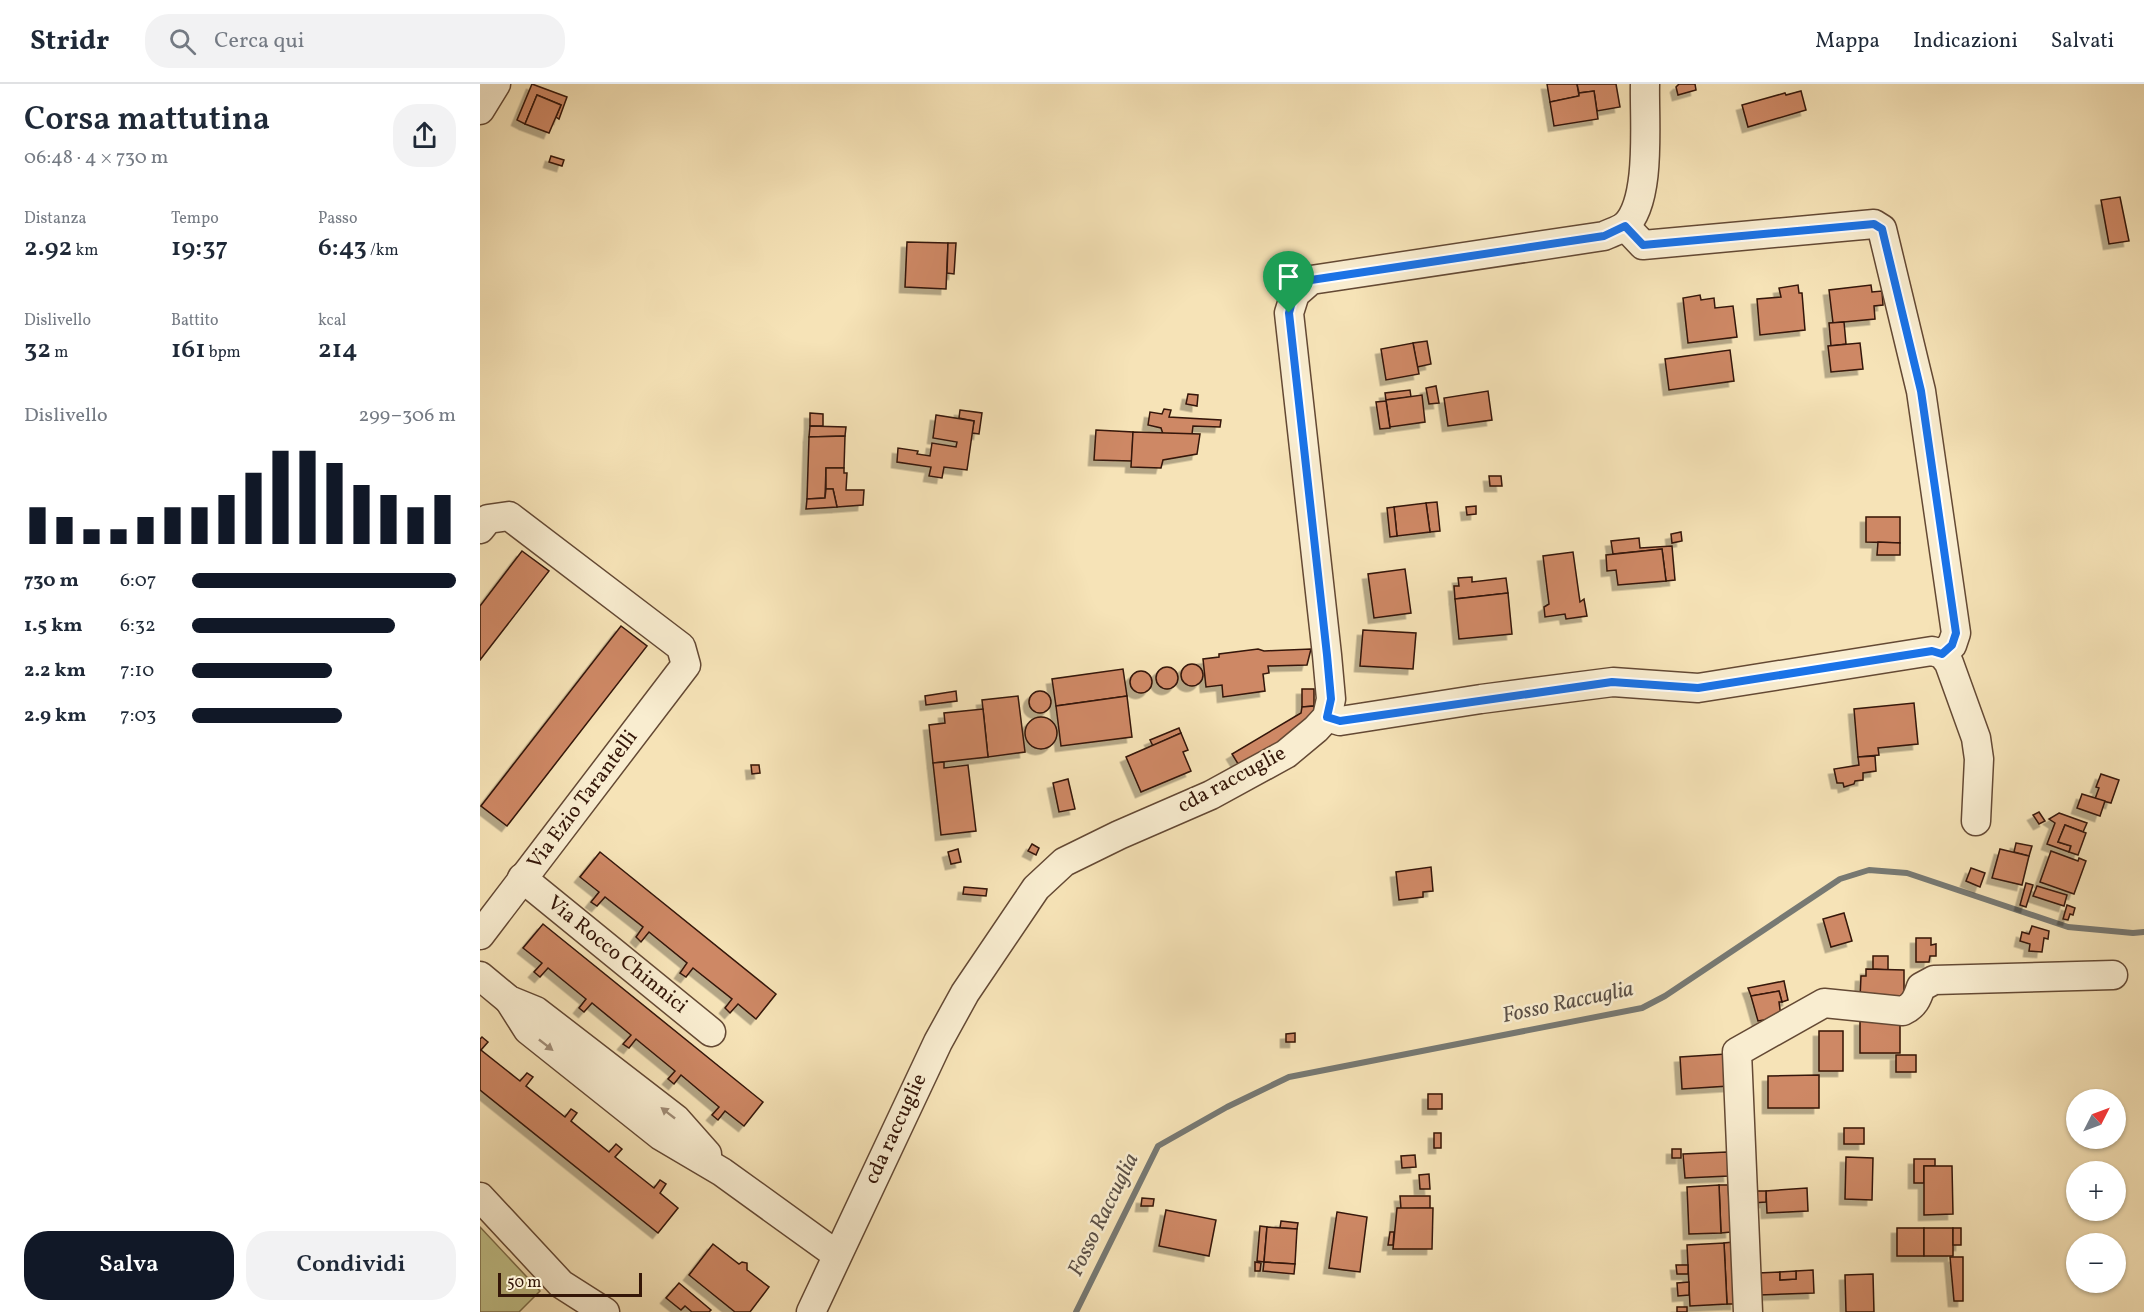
<!DOCTYPE html>
<html lang="it">
<meta charset="utf-8">
<style>
:root{--surface:#fff;--page:#f2f2f3;--text:#1f2937;--muted:#747a83;--line:#e0e1e3;--accent:#111827}
body{margin:0;font-family:Vollkorn,serif;background:var(--page);color:var(--text);height:100vh;display:flex;flex-direction:column;font-size:22px;white-space:nowrap}
*{box-sizing:border-box;margin:0}
p{font-size:20px;color:var(--muted)}
.icon{flex:none;width:33px;height:33px;fill:none;stroke:currentColor;stroke-width:2;stroke-linecap:round;stroke-linejoin:round}
.map{position:relative;flex:1;overflow:hidden}
.panel{display:flex;flex-direction:column;background:var(--surface);width:480px}
.panel>*{flex:none}
.needle{width:39px;rotate:48deg}
.fabs{position:absolute;left:1586px;top:1005px;display:grid;gap:12px}
.fabs a{display:grid;place-items:center;width:60px;height:60px;border-radius:50%;background:var(--surface);box-shadow:0 2px 4px #0004;font-size:30px}
.scale{position:absolute;left:18px;bottom:15px;width:144px;box-sizing:border-box;padding-left:6px;border:3px solid #341608;border-top:0;font-size:16px;line-height:21px;white-space:nowrap;color:#341608;-webkit-text-stroke:4px #f9edd0;paint-order:stroke}
.pin{position:absolute;display:grid;place-items:center;width:51px;height:51px;color:#fff;margin:-62px -26px;border-radius:50% 50% 50% 0;rotate:-45deg;box-shadow:0 0 6px #0007}
.pin .icon{rotate:45deg}
.round{display:grid;place-items:center;flex:none;width:63px;height:63px;border-radius:24px;background:var(--page)}
.overview{display:flex;align-items:center;justify-content:space-between;height:102px;padding:0 24px}
h1{font-size:33px;font-weight:600;line-height:45px}
.metrics{display:grid;grid-template-columns:repeat(3,1fr);gap:9px;height:102px;padding:6px 24px}
.metrics div{display:grid;align-content:center}
.metrics b{font-size:26px;font-weight:600}
.metrics small{font-size:16px;font-weight:400}
.metrics p{font-size:16px}
.chart{height:168px;padding:12px 24px}
.chart p{display:flex;justify-content:space-between}
.chart svg{width:100%;height:108px;margin-top:6px;stroke:var(--accent);stroke-width:6}
.button{display:flex;gap:12px;margin-top:auto;padding:12px 24px}
.button a{flex:1;height:69px;border-radius:24px;background:var(--accent);color:#fff;font-size:24px;font-weight:600;line-height:69px;text-align:center}
.button a+a{background:var(--page);color:var(--text)}
ul{padding:0 24px;list-style:none;font-size:20px}
li{display:grid;grid-template-columns:96px 72px 1fr;align-items:center;height:45px}
li i{height:15px;border-radius:8px;background:var(--accent)}
header{display:flex;align-items:center;gap:36px;box-sizing:border-box;height:84px;padding:0 30px;background:var(--surface);border-bottom:2px solid var(--line)}
header strong{font-size:28px}
nav{display:flex;gap:33px;margin-inline-start:auto;font-size:21px}
.search{width:420px;height:54px;background:var(--page);display:flex;align-items:center;gap:15px;box-sizing:border-box;padding:0 21px;border-radius:24px;color:var(--muted);font-size:22px}
main{display:flex;flex:1;min-height:0}
.map>svg:first-child{display:block}
</style>
<header>
<strong>Stridr</strong>
<div class="search"><svg class="icon" aria-label="search" viewBox="0 0 24 24"><circle cx="10" cy="10" r="6"/><path d="M15 15l6 6"/></svg>Cerca qui</div>
<nav><a>Mappa</a><a>Indicazioni</a><a>Salvati</a></nav>
</header>
<main>
<section class="panel">
<div class="overview"><div><h1>Corsa mattutina</h1><p>06:48 · 4 × 730 m</p></div><a class="round"><svg class="icon" aria-label="share" viewBox="0 0 24 24"><path d="M12 15V3M7 8l5-5 5 5M5 13v7h14v-7"/></svg></a></div>
<div class="metrics">
<div><p>Distanza</p><b>2.92<small> km</small></b></div>
<div><p>Tempo</p><b>19:37</b></div>
<div><p>Passo</p><b>6:43<small> /km</small></b></div>
</div>
<div class="metrics">
<div><p>Dislivello</p><b>32<small> m</small></b></div>
<div><p>Battito</p><b>161<small> bpm</small></b></div>
<div><p>kcal</p><b>214</b></div>
</div>
<div class="chart"><p><span>Dislivello</span>299–306 m</p>
<svg viewBox="0 0 160 44" preserveAspectRatio="none"><path d="M5 44V29M15 44V33M25 44V38M35 44V38M45 44V33M55 44V29M65 44V29M75 44V24M85 44V15M95 44V6M105 44V6M115 44V11M125 44V20M135 44V24M145 44V29M155 44V24"/></svg>
</div>
<ul>
<li><b>730 m</b>6:07<i style="width:100%"></i></li>
<li><b>1.5 km</b>6:32<i style="width:77%"></i></li>
<li><b>2.2 km</b>7:10<i style="width:53%"></i></li>
<li><b>2.9 km</b>7:03<i style="width:57%"></i></li>
</ul>
<div class="button"><a>Salva</a><a>Condividi</a></div>
</section>
<div class="map">
<svg width="1664" height="1228" viewBox="0 0 1664 1228">
<defs>
<filter id="shadow"><feDropShadow dx="-5.5" dy="5.5" stdDeviation="0" flood-color="#0004"/></filter>
</defs>
<rect width="100%" height="100%" fill="#f6e3b7"/>
<filter id="stains"><feTurbulence type="fractalNoise" baseFrequency=".00333" numOctaves="4"/><feColorMatrix values="0 0 0 0 .2 0 0 0 0 .09 0 0 0 0 .02 0 0 0 .5 -.17"/></filter>
<radialGradient id="worn" r=".72"><stop offset=".6" stop-color="#630" stop-opacity="0"/><stop offset="1" stop-color="#630" stop-opacity=".3"/></radialGradient>
<polygon fill="#c2c28a" stroke="#7b6c49" stroke-width="1.5" points="0,1143 60,1207 39,1228 0,1228"/>
<g fill="none" stroke-linecap="round" stroke-linejoin="round">
<polyline stroke="#777973" stroke-width="6" points="596,1228 678,1062 747,1023 809,993 1162,924 1185,912 1360,795 1389,786 1427,789 1588,843 1653,849 1664,848"/>
</g>
<g fill="#ce8865" stroke="#341608" stroke-width="1.5" filter="url(#shadow)">
<polygon points="52,0 87,13 79,35 76,33 81,21 57,11 45,40 37,36"/>
<polygon points="1067,0 1097,0 1099,12 1070,18"/>
<polygon points="1097,0 1136,0 1140,23 1117,27 1114,7 1099,9"/>
<polygon points="1199,0 1215,0 1216,6 1198,11 1196,3"/>
<polygon points="1114,7 1118,35 1074,42 1070,18 1099,12 1099,9"/>
<polygon points="1321,7 1326,26 1268,43 1262,21 1305,9 1306,11"/>
<polygon points="57,11 81,21 69,49 45,40"/>
<polygon points="71,72 84,76 82,82 69,78"/>
<polygon points="1640,113 1649,157 1629,160 1621,116"/>
<polygon points="427,158 468,159 466,205 425,203"/>
<polygon points="468,159 476,159 474,190 467,189"/>
<polygon points="1318,201 1319,209 1322,209 1325,246 1280,251 1277,215 1301,213 1299,204"/>
<polygon points="1391,201 1392,208 1402,207 1403,221 1394,222 1395,235 1353,239 1349,206"/>
<polygon points="1220,211 1221,216 1234,214 1235,224 1253,222 1257,253 1208,259 1203,214"/>
<polygon points="1364,238 1366,260 1351,262 1349,239"/>
<polygon points="947,257 951,280 937,283 933,259"/>
<polygon points="933,259 939,290 906,296 901,265"/>
<polygon points="1380,259 1383,285 1351,288 1348,262"/>
<polygon points="1250,266 1254,297 1189,306 1185,275"/>
<polygon points="956,302 959,319 949,320 946,304"/>
<polygon points="930,306 931,313 906,316 905,309"/>
<polygon points="1008,307 1012,336 968,342 964,314"/>
<polygon points="708,310 718,311 717,322 706,320"/>
<polygon points="942,311 945,338 910,343 906,316"/>
<polygon points="906,317 910,344 900,345 896,318"/>
<polygon points="684,325 691,326 689,333 741,336 740,343 713,342 712,350 683,350 681,344 668,341 670,328 682,330"/>
<polygon points="480,326 502,329 499,350 492,349 494,337 479,334"/>
<polygon points="330,329 343,330 343,342 330,342"/>
<polygon points="456,331 494,337 487,386 464,383 462,394 449,392 451,383 417,378 418,364 438,367 437,370 450,372 452,359 476,363 477,358 453,354"/>
<polygon points="330,342 366,343 365,352 329,353"/>
<polygon points="616,346 653,348 652,377 614,376"/>
<polygon points="653,348 720,350 717,370 683,376 681,384 651,383"/>
<polygon points="365,352 364,384 346,384 345,414 327,415 329,353"/>
<polygon points="346,384 364,384 364,389 367,389 366,406 384,406 383,421 357,423 353,405 346,405"/>
<polygon points="1009,392 1021,392 1022,402 1010,402"/>
<polygon points="346,405 353,405 357,423 326,425 327,415 345,414"/>
<polygon points="957,418 960,447 950,448 946,419"/>
<polygon points="946,419 950,448 917,452 914,423"/>
<polygon points="996,422 996,430 987,431 986,423"/>
<polygon points="914,423 917,452 910,453 907,424"/>
<polygon points="1386,433 1420,433 1420,459 1386,458"/>
<polygon points="1201,448 1202,457 1192,459 1191,450"/>
<polygon points="1159,454 1160,464 1192,462 1195,496 1186,497 1182,465 1133,470 1131,457"/>
<polygon points="1398,458 1420,459 1420,471 1397,471"/>
<polygon points="1182,465 1186,497 1138,501 1136,486 1127,487 1126,471"/>
<polygon points="42,467 69,487 0,576 0,522"/>
<polygon points="1093,468 1100,518 1104,515 1107,532 1086,535 1085,530 1065,533 1064,523 1069,520 1063,472"/>
<polygon points="925,485 931,529 894,534 888,490"/>
<polygon points="992,493 992,498 1026,494 1028,509 975,515 974,502 979,502 978,494"/>
<polygon points="1028,509 1032,550 979,555 975,515"/>
<polygon points="141,542 167,562 27,742 1,722"/>
<polygon points="883,546 936,549 933,585 880,582"/>
<polygon points="778,565 784,567 831,565 827,581 788,582 789,589 783,590 785,607 743,613 742,601 726,603 723,575 739,573 739,570"/>
<circle cx="712" cy="591" r="11"/>
<circle cx="687" cy="594" r="11"/>
<polygon points="643,585 647,612 576,622 572,595"/>
<circle cx="661" cy="598" r="11"/>
<polygon points="822,605 834,605 834,622 822,623"/>
<circle cx="560" cy="618" r="11"/>
<polygon points="476,607 477,617 446,621 445,612"/>
<polygon points="538,612 545,668 508,673 502,616"/>
<polygon points="647,612 652,653 581,662 576,622"/>
<polygon points="1434,619 1438,660 1398,664 1399,671 1378,673 1374,625"/>
<polygon points="834,622 835,635 760,683 752,670 821,629 822,623"/>
<polygon points="503,625 508,673 453,679 449,641 465,639 464,629"/>
<circle cx="561" cy="649" r="16"/>
<polygon points="699,644 701,649 673,662 670,656"/>
<polygon points="701,649 708,666 703,668 711,687 661,708 646,673"/>
<polygon points="1395,672 1396,687 1383,689 1383,696 1375,697 1374,700 1364,703 1363,699 1357,699 1354,685 1379,681 1378,673"/>
<polygon points="464,678 464,684 488,681 496,747 461,751 453,679"/>
<polygon points="271,681 279,681 280,689 272,690"/>
<polygon points="1621,690 1639,696 1631,719 1615,715 1619,704 1616,703"/>
<polygon points="588,695 595,725 579,728 573,699"/>
<polygon points="1602,710 1625,717 1620,732 1597,724"/>
<polygon points="1559,728 1565,737 1559,740 1553,731"/>
<polygon points="1579,729 1607,739 1603,748 1585,741 1578,758 1591,762 1589,768 1567,760 1575,739 1569,735"/>
<polygon points="1585,741 1606,749 1598,771 1589,768 1591,762 1578,758"/>
<polygon points="1536,759 1552,762 1549,772 1534,768"/>
<polygon points="552,760 559,764 556,771 548,767"/>
<polygon points="478,765 481,778 471,780 468,768"/>
<polygon points="1520,765 1549,772 1542,801 1512,794"/>
<polygon points="1571,767 1598,777 1599,774 1606,777 1594,810 1560,798"/>
<polygon points="120,768 296,910 276,935 258,920 250,929 245,924 252,915 213,884 206,893 200,889 207,879 169,848 161,858 156,853 163,843 125,813 117,822 111,818 119,808 100,793"/>
<polygon points="951,783 953,807 943,808 943,813 919,816 916,788"/>
<polygon points="1491,784 1505,789 1500,803 1486,797"/>
<polygon points="1546,799 1553,801 1546,823 1540,821"/>
<polygon points="1557,802 1587,811 1584,822 1553,812"/>
<polygon points="484,803 507,805 506,812 483,810"/>
<polygon points="1587,821 1595,824 1593,831 1590,830 1588,836 1583,835"/>
<polygon points="1364,829 1372,857 1351,863 1343,835"/>
<polygon points="63,840 283,1018 264,1042 245,1027 238,1036 232,1031 239,1023 201,991 194,1000 188,995 195,987 156,955 149,964 143,960 151,951 112,919 104,928 99,924 106,915 68,884 60,893 54,888 62,879 43,864"/>
<polygon points="1552,842 1569,847 1568,855 1564,854 1562,868 1549,867 1550,860 1540,857 1542,848 1549,850"/>
<polygon points="1436,854 1451,854 1451,861 1456,860 1456,872 1450,872 1449,878 1436,878"/>
<polygon points="1393,872 1408,872 1408,886 1393,885"/>
<polygon points="1386,885 1424,886 1424,914 1380,914 1381,892 1386,892"/>
<polygon points="1304,897 1308,916 1302,918 1299,907 1271,912 1268,904"/>
<polygon points="1299,907 1302,918 1299,918 1301,933 1278,937 1271,912"/>
<rect x="1380" y="936" width="40" height="33"/>
<rect x="1339" y="947" width="24" height="40"/>
<polygon points="815,949 815,958 806,958 806,950"/>
<polygon points="2,953 8,958 1,966 40,997 47,989 53,993 46,1002 85,1033 91,1025 97,1029 91,1037 129,1068 136,1060 142,1065 135,1073 174,1104 180,1096 186,1100 180,1109 198,1124 178,1149 0,1006 0,955"/>
<polygon points="1246,970 1249,1002 1202,1005 1200,973"/>
<rect x="1416" y="971" width="20" height="17"/>
<polygon points="1339,991 1339,1024 1288,1024 1288,992"/>
<rect x="948" y="1010" width="14" height="15"/>
<rect x="1364" y="1044" width="20" height="16"/>
<rect x="954" y="1049" width="7" height="15"/>
<rect x="1192" y="1065" width="9" height="9"/>
<polygon points="1247,1068 1249,1092 1205,1094 1203,1070"/>
<polygon points="935,1071 936,1083 922,1084 921,1072"/>
<polygon points="1366,1073 1393,1074 1392,1116 1365,1115"/>
<polygon points="1434,1075 1455,1075 1455,1082 1444,1082 1444,1099 1434,1099"/>
<polygon points="1444,1082 1472,1082 1473,1130 1444,1131"/>
<polygon points="949,1090 950,1105 940,1105 939,1091"/>
<polygon points="1239,1101 1248,1101 1251,1148 1241,1149"/>
<polygon points="1239,1101 1241,1149 1209,1150 1207,1103"/>
<polygon points="1327,1104 1328,1127 1287,1129 1286,1107"/>
<polygon points="1271,1107 1286,1107 1286,1118 1272,1119"/>
<polygon points="920,1112 950,1112 950,1124 921,1125"/>
<polygon points="662,1114 674,1115 673,1122 661,1122"/>
<polygon points="917,1124 953,1124 952,1165 913,1165"/>
<polygon points="686,1126 736,1136 729,1172 679,1162"/>
<polygon points="857,1128 887,1133 880,1188 849,1184"/>
<polygon points="801,1137 818,1139 817,1145 800,1144"/>
<polygon points="780,1142 787,1143 784,1178 777,1177"/>
<polygon points="787,1143 817,1145 815,1180 784,1178"/>
<rect x="1417" y="1144" width="27" height="28"/>
<rect x="1444" y="1144" width="29" height="28"/>
<rect x="1473" y="1144" width="8" height="17"/>
<polygon points="910,1148 914,1148 913,1161 908,1161"/>
<polygon points="1253,1158 1256,1220 1247,1220 1244,1159"/>
<polygon points="1244,1159 1247,1220 1210,1222 1207,1161"/>
<polygon points="233,1160 259,1180 262,1178 267,1179 267,1186 289,1203 270,1228 255,1228 209,1191"/>
<polygon points="1470,1173 1483,1173 1483,1217 1474,1217"/>
<polygon points="775,1178 781,1179 780,1187 775,1187"/>
<polygon points="784,1178 815,1180 814,1190 783,1187"/>
<polygon points="1196,1181 1208,1181 1208,1190 1197,1190"/>
<polygon points="1333,1186 1334,1209 1279,1211 1278,1189 1300,1188 1300,1196 1316,1195 1316,1187"/>
<polygon points="1316,1187 1316,1195 1300,1196 1300,1188"/>
<polygon points="1393,1190 1394,1228 1366,1228 1365,1191"/>
<polygon points="1209,1198 1209,1211 1198,1212 1197,1199"/>
<polygon points="199,1199 231,1226 229,1228 212,1228 205,1222 201,1226 186,1214"/>
<rect x="1197" y="1223" width="10" height="5"/>
</g>
<g fill="none" stroke-linecap="round" stroke-linejoin="round">
<g stroke="#644934" stroke-width="31">
<g id="minor">
<polyline points="0,26 16,0"/>
<polyline points="1145,142 1163,161 1394,140 1402,145 1441,307 1476,549 1472,561 1462,570"/>
<polyline points="0,445 8,435 29,432 201,563 206,581 0,851"/>
<polyline points="847,633 860,637 1001,615 1133,598 1218,604 1452,567 1462,570 1469,579 1496,654 1499,675 1496,737"/>
<polyline points="42,794 231,948"/>
<polyline points="0,892 29,916 56,927 196,1035 227,1070"/>
<polyline points="29,916 48,946 181,1052 242,1088 357,1171"/>
<polyline points="0,1113 81,1200 125,1228"/>
<path d="M331 1228 458 958 485 909 556 804 584 778 639 751 731 711 806 670 836 645 847 633 851 615 847 571 809 229 815 210 831 196 1124 152C1130 149 1140 146 1145 142 1172 117 1164 36 1165 0"/>
<path d="M1268 1228 1257 968 1344 919 1423 927C1434 922 1437 915 1441 903L1454 896 1633 891"/>
</g>
</g>
<use href="#minor" stroke="#f9edd0" stroke-width="28"/>
</g>
<defs><path id="oneway-solid" d="M-6-.8H1V-3.2L6.5 0L1 3.2V.8H-6Z" transform="scale(1.5)"/></defs>
<g fill="#a08c76">
<use href="#oneway-solid" transform="translate(66 961) rotate(38)"/>
<use href="#oneway-solid" transform="translate(188 1029) rotate(-142)"/>
</g>
<g fill="none" stroke-linecap="round" stroke-linejoin="round">
<g stroke="#fff" stroke-width="12">
<polygon id="route" points="1394,140 1402,145 1441,307 1476,549 1472,561 1462,570 1452,567 1218,604 1132,598 860,637 847,633 851,615 847,571 809,229 814,210 831,196 1124,152 1145,142 1163,161"/>
</g>
<use href="#route" stroke="#1a73e8" stroke-width="8"/>
</g>
<g text-anchor="middle" dominant-baseline="central" stroke-width="5" stroke-linejoin="round" paint-order="stroke">
<g font-size="21" fill="#341608" stroke="#f9edd0">
<text transform="translate(752 696) rotate(-28)">cda raccuglie</text>
<text transform="translate(103 716) rotate(-53)">Via Ezio Tarantelli</text>
<text transform="translate(137 871) rotate(39)">Via Rocco Chinnici</text>
<text transform="translate(416 1045) rotate(-65)">cda raccuglie</text>
</g>
<g font-size="22" font-style="italic" fill="#5b5047" stroke="#f9edd0">
<text transform="translate(1088 919) rotate(-12)">Fosso Raccuglia</text>
<text transform="translate(624 1131) rotate(-64)">Fosso Raccuglia</text>
</g>
</g>
<rect width="100%" height="100%" filter="url(#stains)"/>
<rect width="100%" height="100%" fill="url(#worn)"/>
</svg>
<div class="fabs">
<a><svg class="needle" viewBox="-14 -14 28 28"><path d="M0-13l5 13h-10z" fill="#e53935"/><path d="M0 13l5-13h-10z" fill="#747a83"/></svg></a>
<a>+</a>
<a>−</a>
</div>
<div class="scale">50 m</div>
<div class="pin" style="left:809px;top:229px;background:#1e9e55"><svg class="icon" aria-label="arrive" viewBox="0 0 24 24"><path d="M6 21V4h12l-3 4 3 4H6"/></svg></div>
</div>
</main>
